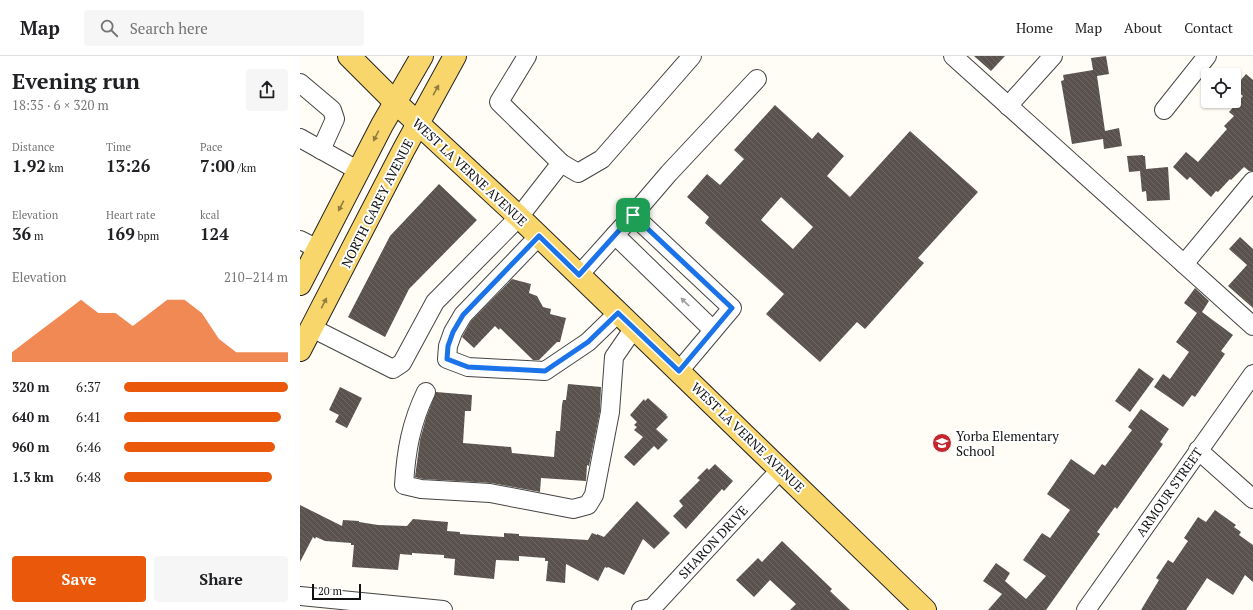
<!DOCTYPE html>
<meta charset="utf-8">
<style>
:root{--surface:#fff;--page:#f6f6f6;--text:#202124;--muted:#757577;--line:#e0e0e0;--accent:#ea580c}
body{margin:0;font-family:"PT Serif",serif;background:var(--page);color:var(--text);height:100vh;display:flex;flex-direction:column;font-size:15px;white-space:nowrap}
*{box-sizing:border-box;margin:0}
p{font-size:13px;color:var(--muted)}
.icon{flex:none;width:22px;height:22px;fill:none;stroke:currentColor;stroke-width:2;stroke-linecap:round;stroke-linejoin:round}
.map{position:relative;flex:1;overflow:hidden}
.details{display:flex;flex-direction:column;background:var(--surface);width:300px}
.details>*{flex:none}
.controls{position:absolute;left:901px;top:12px;display:grid;gap:8px}
.controls a{display:grid;place-items:center;width:40px;height:40px;border-radius:4px;background:var(--surface);box-shadow:0 1px 3px #0004;font-size:20px}
.scale{position:absolute;left:12px;bottom:10px;width:49px;box-sizing:border-box;padding-left:4px;border:2px solid #111;border-top:0;font-size:11px;line-height:14px;white-space:nowrap;color:#111;-webkit-text-stroke:3px #fff;paint-order:stroke}
.pin{position:absolute;display:grid;place-items:center;width:34px;height:34px;color:#fff;margin:-17px;border-radius:8px;box-shadow:0 2px 6px #0006}
.round{display:grid;place-items:center;flex:none;width:42px;height:42px;border-radius:4px;background:var(--page)}
.head{display:flex;align-items:center;justify-content:space-between;height:68px;padding:0 12px}
h1{font-size:22px;font-weight:700;line-height:30px}
.stats{display:grid;grid-template-columns:repeat(3,1fr);gap:6px;height:68px;padding:4px 12px}
.stats div{display:grid;align-content:center}
.stats b{font-size:17px;font-weight:700}
.stats small{font-size:11px;font-weight:400}
.stats p{font-size:11px}
.chart{height:112px;padding:8px 12px}
.chart p{display:flex;justify-content:space-between}
.chart svg{width:100%;height:72px;margin-top:4px;fill:var(--accent);opacity:.7}
.action{display:flex;gap:8px;margin-top:auto;padding:8px 12px}
.action a{flex:1;height:46px;border-radius:4px;background:var(--accent);color:#fff;font-size:16px;font-weight:700;line-height:46px;text-align:center}
.action a+a{background:var(--page);color:var(--text)}
ul{padding:0 12px;list-style:none;font-size:13px}
li{display:grid;grid-template-columns:64px 48px 1fr;align-items:center;height:30px}
li i{height:10px;border-radius:5px;background:var(--accent)}
header{display:flex;align-items:center;gap:24px;box-sizing:border-box;height:56px;padding:0 20px;background:var(--surface);border-bottom:1px solid var(--line)}
header strong{font-size:19px}
nav{display:flex;gap:22px;margin-inline-start:auto;font-size:14px}
.search{width:280px;height:36px;background:var(--page);display:flex;align-items:center;gap:10px;box-sizing:border-box;padding:0 14px;border-radius:4px;color:var(--muted);font-size:15px}
main{display:flex;flex:1;min-height:0}
.map>svg:first-child{display:block}
</style>
<header>
<strong>Map</strong>
<div class="search"><svg class="icon" aria-label="search" viewBox="0 0 24 24"><circle cx="10" cy="10" r="6"/><path d="M15 15l6 6"/></svg>Search here</div>
<nav><a>Home</a><a>Map</a><a>About</a><a>Contact</a></nav>
</header>
<main>
<section class="details">
<div class="head"><div><h1>Evening run</h1><p>18:35 · 6 × 320 m</p></div><a class="round"><svg class="icon" aria-label="share" viewBox="0 0 24 24"><path d="M12 15V3M7 8l5-5 5 5M5 13v7h14v-7"/></svg></a></div>
<div class="stats">
<div><p>Distance</p><b>1.92<small> km</small></b></div>
<div><p>Time</p><b>13:26</b></div>
<div><p>Pace</p><b>7:00<small> /km</small></b></div>
</div>
<div class="stats">
<div><p>Elevation</p><b>36<small> m</small></b></div>
<div><p>Heart rate</p><b>169<small> bpm</small></b></div>
<div><p>kcal</p><b>124</b></div>
</div>
<div class="chart"><p><span>Elevation</span>210–214 m</p>
<svg viewBox="0 0 160 44" preserveAspectRatio="none"><path d="M0 44V38L10 30L20 22L30 14L40 6L50 14L60 14L70 22L80 14L90 6L100 6L110 14L120 30L130 38L140 38L150 38L160 38V44z"/></svg>
</div>
<ul>
<li><b>320 m</b>6:37<i style="width:100%"></i></li>
<li><b>640 m</b>6:41<i style="width:96%"></i></li>
<li><b>960 m</b>6:46<i style="width:92%"></i></li>
<li><b>1.3 km</b>6:48<i style="width:90%"></i></li>
</ul>
<div class="action"><a>Save</a><a>Share</a></div>
</section>
<div class="map">
<svg width="953" height="554" viewBox="0 0 953 554">
<defs>
<pattern id="building-back-hatch" width="6" height="6" patternUnits="userSpaceOnUse"><rect width="6" height="6" fill="#5a524d"/><path d="M-1 5l2 2M0 0l6 6M5-1l2 2" fill="none" stroke="#6d6662"/></pattern>
</defs>
<rect width="100%" height="100%" fill="#fffdf5"/>
<g fill="url(#building-back-hatch)" fill-rule="evenodd">
<polygon points="674,0 705,0 691,15"/>
<polygon points="806,0 809,18 797,20 805,75 819,72 822,90 804,93 803,83 772,88 761,25 764,24 763,19 793,14 791,2"/>
<polygon points="946,18 953,24 953,115 949,115 944,111 931,124 930,123 918,136 916,135 911,141 890,121 887,124 873,111 886,96 898,106 927,73 924,70 934,60 929,56 943,40 934,32"/>
<path d="M475 49 512 83 518 76 544 100 527 120 550 141 610 75 678 136 618 202 624 207 565 273 557 266 520 306 466 258 484 238 405 167 409 161 387 141 407 118 420 129 444 103 434 94ZM481 141 513 171 493 193 461 164Z"/>
<polygon points="843,99 843,100 845,100 846,113 868,111 870,144 847,145 846,135 842,136 840,115 829,116 827,100"/>
<polygon points="139,128 177,164 109,233 85,281 48,261 90,180"/>
<polygon points="940,181 953,193 953,252 928,230 947,209 929,193"/>
<polygon points="212,223 231,228 229,237 237,240 243,251 251,253 250,258 266,262 260,286 257,286 239,304 233,304 200,272 199,274 195,270 174,292 162,281 171,265"/>
<polygon points="895,232 909,245 902,256 933,279 921,295 925,298 895,341 892,339 883,351 854,331 863,318 870,323 889,296 876,286 897,257 884,247"/>
<polygon points="839,312 854,323 830,356 815,345"/>
<polygon points="268,328 301,331 300,355 289,410 287,409 286,425 241,422 240,436 192,427 123,423 115,421 120,384 126,362 136,336 172,339 171,355 165,355 163,387 211,391 212,397 254,401 256,375 260,375 262,349 263,344 266,344"/>
<polygon points="40,331 62,342 47,372 35,366 39,359 29,354"/>
<polygon points="348,342 367,359 366,359 368,361 356,373 368,384 358,394 354,390 334,410 324,401 343,381 334,374 337,371 334,369 337,366 330,359 344,343 345,345"/>
<polygon points="841,353 869,373 860,386 863,388 817,453 815,451 797,476 800,478 746,554 688,554 702,538 683,525 696,507 710,517 705,525 726,543 746,520 723,504 742,477 750,482 770,454 747,438 771,403 794,419 802,408 805,410 832,374 828,371"/>
<polygon points="415,408 433,425 424,435 422,433 386,473 373,460 383,450 379,445 400,424 397,422 407,412 409,414"/>
<polygon points="337,445 370,477 354,493 343,483 324,519 308,511 307,512 305,511 298,525 266,508 265,527 246,525 248,505 245,505 245,502 219,500 219,505 196,504 194,523 154,519 155,503 144,502 144,499 112,497 112,499 100,498 98,514 52,511 54,489 51,489 51,487 25,485 16,481 15,483 13,481 0,506 0,449 42,470 43,464 59,465 59,466 78,469 107,470 113,463 148,466 147,475 160,476 160,478 204,481 204,477 219,478 219,480 288,484 292,477 297,479 297,478 304,481"/>
<polygon points="915,454 936,469 934,471 941,476 939,479 953,489 953,526 945,519 933,539 907,522 886,554 841,554 859,524 856,522 868,504 873,507 888,485 884,482 898,461 906,466"/>
<polygon points="482,485 532,533 530,535 550,554 490,554 496,548 470,524 454,541 436,524 458,502 462,506"/>
</g>
<g fill="none" stroke-linecap="round" stroke-linejoin="round">
<g stroke="#444" stroke-width="20">
<g id="minor">
<polyline points="227,0 199,46 261,107 278,117 302,103 392,0"/>
<polyline points="653,0 953,270"/>
<polyline points="0,27 32,54 35,63 21,94"/>
<polyline points="708,50 753,0"/>
<polyline points="864,54 907,0"/>
<polyline points="0,82 59,115"/>
<polyline points="333,159 369,117 457,23"/>
<polyline points="315,179 333,159 432,252 379,315"/>
<polyline points="239,180 163,259 153,276 148,290 147,303 168,311 245,315 288,286 318,257"/>
<polyline points="0,184 18,193"/>
<polyline points="884,208 953,125"/>
<polyline points="279,219 315,179 413,274"/>
<polyline points="12,272 93,313 102,307 135,246 219,161 261,107"/>
<path d="M126 336C111 367 106 395 104 429L121 433 190 437 273 453 288 449 294 439 310 356 314 301 334 272"/>
<polyline points="898,394 953,443"/>
<polyline points="0,540 143,554"/>
<polyline points="341,554 352,552 481,413"/>
<polyline points="786,554 953,318"/>
</g>
</g>
<g stroke="#222" stroke-width="24">
<g id="major">
<polyline points="49,0 95,46 219,161 334,272 625,554"/>
<polyline points="0,228 82,69 122,0"/>
<polyline points="0,294 104,93 155,0"/>
</g>
</g>
<use href="#minor" stroke="#fff" stroke-width="18"/>
<use href="#major" stroke="#f9d66b" stroke-width="22"/>
</g>
<defs><path id="oneway-solid" d="M-6-.8H1V-3.2L6.5 0L1 3.2V.8H-6Z"/></defs>
<g fill="#917d42">
<use href="#oneway-solid" transform="translate(136 34) rotate(-61)"/>
<use href="#oneway-solid" transform="translate(76 80) rotate(117)"/>
<use href="#oneway-solid" transform="translate(41 150) rotate(117)"/>
<use href="#oneway-solid" transform="translate(24 247) rotate(-63)"/>
</g>
<use fill="#a0a0a0" href="#oneway-solid" transform="translate(385 246) rotate(-136)"/>
<g fill="none" stroke-linecap="round" stroke-linejoin="round">
<g stroke="#fff" stroke-width="8">
<polygon id="route" points="333,159 432,252 379,315 318,257 288,286 245,315 168,311 147,303 148,290 153,276 163,259 239,180 279,219"/>
</g>
<use href="#route" stroke="#1a73e8" stroke-width="5"/>
</g>
<defs>
<g id="school-disc" transform="scale(1)"><circle r="9.5" fill="#c4262e" stroke="#fff"/><path d="M0-5L7-2L0 1L-7-2ZM-4 1L0 2.5L4 1V4Q0 6-4 4Z" fill="#fff"/></g>
</defs>
<g fill-rule="evenodd">
<use href="#school-disc" x="642" y="387"/>
</g>
<g text-anchor="middle" dominant-baseline="central" stroke-width="4" stroke-linejoin="round" paint-order="stroke">
<g font-size="13" fill="#111" stroke="#fff">
<text transform="translate(170 116) rotate(43)">WEST LA VERNE AVENUE</text>
<text transform="translate(77 147) rotate(-63)">NORTH GAREY AVENUE</text>
<text transform="translate(448 381) rotate(44)">WEST LA VERNE AVENUE</text>
<text transform="translate(869 436) rotate(-55)">ARMOUR STREET</text>
<text transform="translate(413 486) rotate(-47)">SHARON DRIVE</text>
</g>
<g font-size="13" fill="#111" stroke="#fff" text-anchor="start">
<text x="656" y="380">Yorba Elementary<tspan x="656" dy="15">School</tspan></text>
</g>
</g>
</svg>
<div class="controls">
<a><svg class="icon" aria-label="locate" viewBox="0 0 24 24"><circle cx="12" cy="12" r="6"/><path d="M12 2v4M12 18v4M2 12h4M18 12h4"/></svg></a>
</div>
<div class="scale">20 m</div>
<div class="pin" style="left:333px;top:159px;background:#1e9e55"><svg class="icon" aria-label="arrive" viewBox="0 0 24 24"><path d="M6 21V4h12l-3 4 3 4H6"/></svg></div>
</div>
</main>
